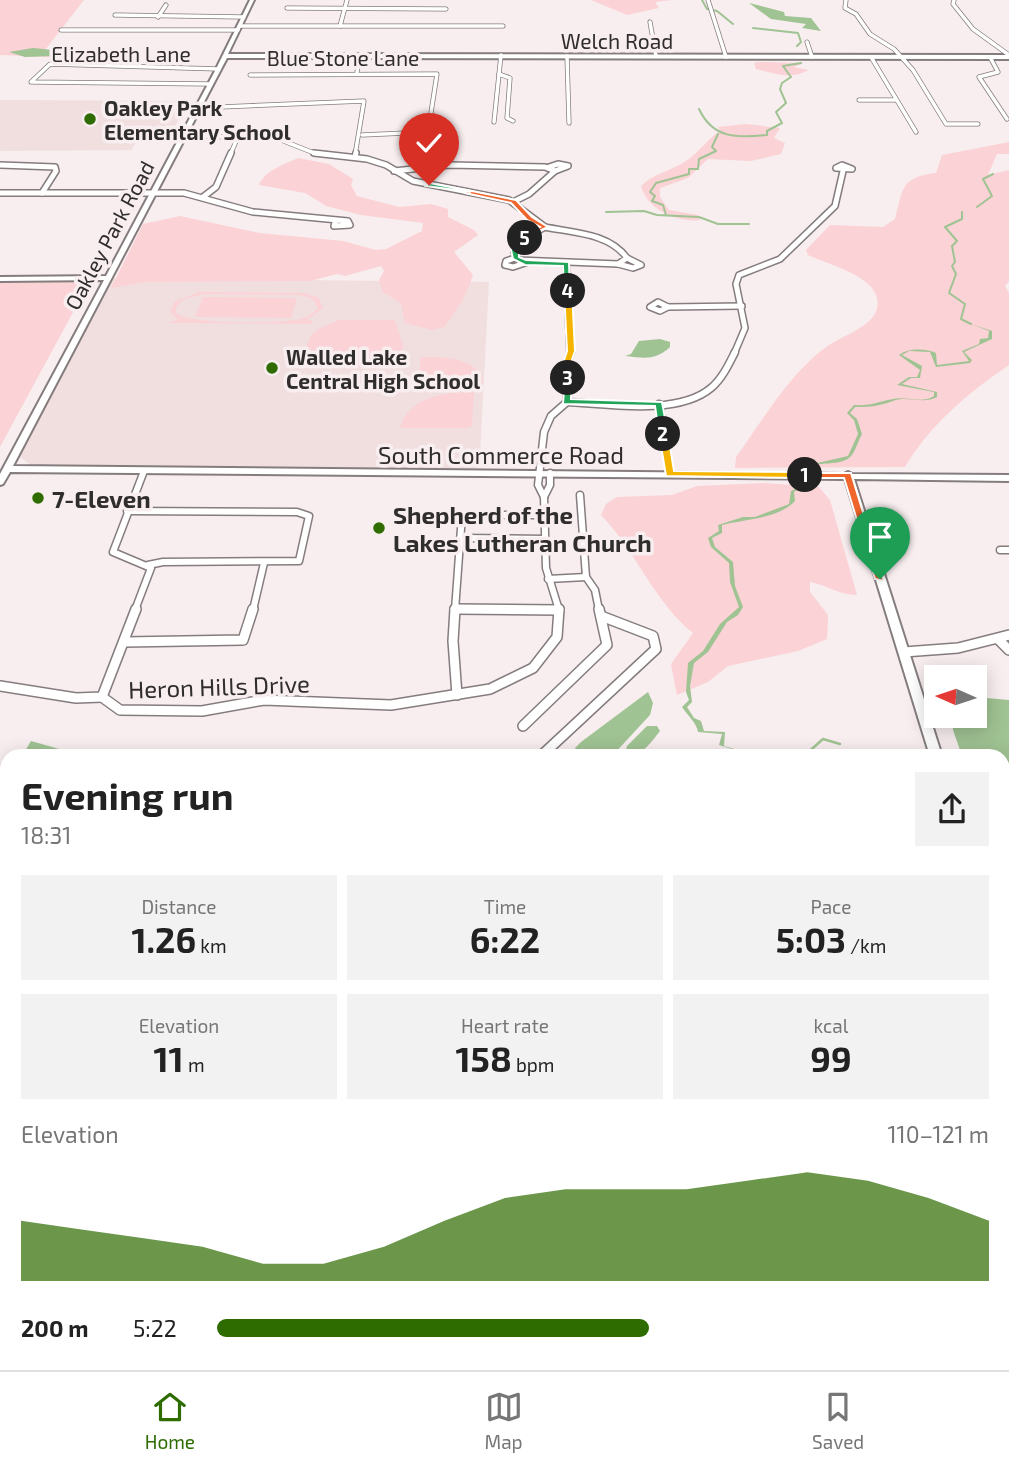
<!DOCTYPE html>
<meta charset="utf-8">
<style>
:root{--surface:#fff;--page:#f2f2f2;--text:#222;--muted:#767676;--line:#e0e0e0;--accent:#2e6c00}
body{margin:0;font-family:"Exo 2",sans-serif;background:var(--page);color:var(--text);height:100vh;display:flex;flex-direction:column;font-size:26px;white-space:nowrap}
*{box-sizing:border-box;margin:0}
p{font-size:23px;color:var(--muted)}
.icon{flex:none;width:38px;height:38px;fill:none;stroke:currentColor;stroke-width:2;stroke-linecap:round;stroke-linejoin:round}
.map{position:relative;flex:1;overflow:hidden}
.panel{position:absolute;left:0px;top:749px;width:1010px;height:621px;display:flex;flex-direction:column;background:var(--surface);border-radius:21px 21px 0 0;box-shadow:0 4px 18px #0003}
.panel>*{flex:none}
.needle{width:46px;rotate:273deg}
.buttons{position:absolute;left:924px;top:665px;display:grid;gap:14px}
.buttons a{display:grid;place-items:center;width:63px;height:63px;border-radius:0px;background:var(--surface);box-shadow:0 4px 18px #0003;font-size:35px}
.pin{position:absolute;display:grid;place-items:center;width:60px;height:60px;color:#fff;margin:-72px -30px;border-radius:50% 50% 50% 0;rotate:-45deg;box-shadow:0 0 7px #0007}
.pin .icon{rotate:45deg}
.km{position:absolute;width:35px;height:35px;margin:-18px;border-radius:50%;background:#222;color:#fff;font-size:19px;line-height:35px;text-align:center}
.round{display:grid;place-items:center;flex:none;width:74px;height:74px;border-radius:0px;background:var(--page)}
.headline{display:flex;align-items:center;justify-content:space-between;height:119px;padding:0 21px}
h1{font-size:38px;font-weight:700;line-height:52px}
.stats{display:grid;grid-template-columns:repeat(3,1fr);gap:10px;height:119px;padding:7px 21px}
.stats div{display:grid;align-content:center;border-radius:0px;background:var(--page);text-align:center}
.stats b{font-size:35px;font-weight:700}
.stats small{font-size:19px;font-weight:400}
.stats p{font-size:19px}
.chart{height:196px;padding:14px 21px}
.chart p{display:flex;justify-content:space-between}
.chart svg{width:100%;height:126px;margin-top:7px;fill:var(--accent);opacity:.7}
ul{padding:0 21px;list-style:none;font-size:23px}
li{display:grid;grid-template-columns:112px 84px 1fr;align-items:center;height:52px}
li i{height:18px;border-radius:9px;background:var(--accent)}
.menu{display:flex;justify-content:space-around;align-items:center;height:98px;border-top:2px solid var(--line);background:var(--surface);font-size:19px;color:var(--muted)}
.menu a{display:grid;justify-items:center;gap:4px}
.menu .selected{color:var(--accent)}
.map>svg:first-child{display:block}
</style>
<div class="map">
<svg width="1009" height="1370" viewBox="0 0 1009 1370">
<rect width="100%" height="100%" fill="#f8eeef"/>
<g fill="#f1dfe0">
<polygon points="0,100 189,101 170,136 140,136 131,150 0,151"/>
<polygon points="107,278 489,282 479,475 37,470 15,453"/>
</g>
<g fill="#fbd2d5" fill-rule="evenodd">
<polygon points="0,0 84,0 45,50 83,55 70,58 0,55"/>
<polygon points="591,0 672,0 655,2 659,8 627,15"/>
<path d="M758 62 804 63 794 67 809 70C789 80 776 74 756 69L754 63Z"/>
<path d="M746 124 780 128 774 138 785 143 781 154 751 161 708 159 688 178 660 188V197L669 210 698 215 700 220C678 223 647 210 641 186 654 173 671 171 686 161 699 153 707 139 720 131L718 127Z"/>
<path d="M1009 142V154H997L988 175 1009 170V281L1005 286 1009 293V365C969 392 929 426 905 467L735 468 736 457C763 420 790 372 829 345 845 334 886 323 876 295 868 274 827 264 808 255L806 250 830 225 883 227 895 219C903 188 901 177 936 173L942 155Z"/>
<path d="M298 158 329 164 353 179 351 185 357 196 399 207 431 204 448 209V217L474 230 478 235 454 252 473 275C467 294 457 311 444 327L432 330 405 323 401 304 382 291 379 280 384 271 381 266 345 276 337 274 310 281 147 282 111 288 143 224 180 216 260 233 343 241 376 250 386 249 422 231 423 223 361 215 326 206 305 193 259 185C265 170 285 164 298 158Z"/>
<polygon points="91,279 0,447 0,280"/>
<path d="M199 292 304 293 319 298 323 308 307 320 312 321V324L164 323 178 320 170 312 174 302ZM205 294 298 295 312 298 318 308C313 314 308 317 300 319 280 324 190 325 176 313V307L184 299Z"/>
<polygon points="203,297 297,298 291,318 195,317"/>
<path d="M339 320H395L403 345 401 364 393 367 303 362C309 332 311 331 339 320Z"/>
<path d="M421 357C443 357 468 356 482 376L483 389 417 388Z"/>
<path d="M474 392 472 426 468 428H400C409 396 445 392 474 392Z"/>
<path d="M765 483 819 487 830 500 857 595C839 595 827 585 810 582V592L828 615 827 639 798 651 728 666 708 682 677 695 671 664 693 633C654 602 636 551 601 515L606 504 617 497 672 495 697 486Z"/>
<polygon points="0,783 7,783 7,1363 1003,1363 1003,1170 1009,1170 1009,1370 0,1370"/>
</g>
<g fill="#a0c393">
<polygon points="749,3 784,12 785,16 811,18 821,31 802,28 806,24 771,19"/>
<polygon points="33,48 74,52 79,55 25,57 9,52"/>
<path d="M971 324 992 331V339L964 352 972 360 970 363 936 367 930 352 909 351 902 355 922 366 920 378H911L902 384 937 392V397C923 405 907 395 893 401 879 406 871 407 855 407L850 413 857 419 862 434C858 441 856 449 852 455 841 469 816 458 805 471L804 466 848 456 858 434 854 420 847 413 854 405C872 406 877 402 893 399 907 396 922 404 934 396V392L897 385 909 377H917L920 370 899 355C908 348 926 348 936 353L937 365 969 361 962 351 979 344 980 339 988 338 989 331Z"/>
<path d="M660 339 670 342V347C655 361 644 358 625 356L631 354 639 341Z"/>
<path d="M809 483 794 492 795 501C778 519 745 519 722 525V533L712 538 715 547 733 562 735 586 743 607 738 615 727 622 708 652 694 663 690 686 692 702 687 707 694 718 701 721 704 731 725 732 724 746 745 752V756H739L738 751 719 745 722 734 698 732C697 723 687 715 682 707L689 700 686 692 688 663 703 651 720 624 739 607 730 582 729 563 711 547 708 538 719 531 718 525 743 517H755L789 504 791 491Z"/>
<polygon points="648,692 653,703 650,715 613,755 579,755 575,748 581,742"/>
<polygon points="975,697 1009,700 1009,789 1003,789 1003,756 962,756 953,730 952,716 975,716"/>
<path d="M647 726H657L660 731C649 745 643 755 624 756L627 746Z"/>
<polygon points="31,741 70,752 57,756 22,756"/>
<polygon points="1003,804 1009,804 1009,899 1003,890"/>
</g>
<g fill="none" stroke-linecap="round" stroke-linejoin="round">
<g stroke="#a0c393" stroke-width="2">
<polyline points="702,0 707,9 717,11 733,24"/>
<polyline points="753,28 798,33 801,42 797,46"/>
<path d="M699 109C713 139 737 138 767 135V131L782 123 776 112 786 103 780 89 782 83 791 77 783 66 801 63"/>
<polyline points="977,207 992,196 983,179 993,174"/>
<polyline points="606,212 644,211 657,215 699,217 718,224 749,224"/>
<polyline points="962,212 962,219 945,227 957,241 952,246 955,262 952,266 956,274 949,293 965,304 961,319 971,324"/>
<polyline points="666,215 663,205 652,201 655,196 650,192 656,183 689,174 689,169 698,169 699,159 716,151 712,147 718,134"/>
</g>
<polyline stroke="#a0c393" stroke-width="2.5" points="804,756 823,739 840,744"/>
<g stroke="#857d7d" stroke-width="5">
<g id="street-far3">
<polyline points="708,0 726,57"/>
<polyline points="846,0 845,8 856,14 870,34 894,49 913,70 946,124 978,124"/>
<polyline points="954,0 953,4 973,29 1009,55"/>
<polyline points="287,8 446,9"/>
<polyline points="115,15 244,17"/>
<polyline points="158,17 166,5"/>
<polyline points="650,22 656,56"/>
<polyline points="240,26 503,26"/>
<polyline points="340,26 347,0"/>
<polyline points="61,30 238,30"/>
<polyline points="807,42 812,57"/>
<polyline points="567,56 569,123"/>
<polyline points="871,57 916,132"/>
<polyline points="990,57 998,72 979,77 1007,119"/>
<polyline points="357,72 360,56"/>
<polyline points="499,74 510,78 507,118 513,121"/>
<polyline points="250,75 437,74 428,132 362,135"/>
<polyline points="211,84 31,82 50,64 219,69"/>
<polyline points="859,100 896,100"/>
<polyline points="197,108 364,101 355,155"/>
<polyline points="494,122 501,55"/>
<polyline points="182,136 276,138 314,153 330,155"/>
<polyline points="230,155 238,137"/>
</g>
</g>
<g stroke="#857d7d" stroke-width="8">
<g id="street-far2">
<polyline points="314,153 367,159 386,165 413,181 509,200 545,227"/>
<polyline points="355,157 356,153"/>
<polyline points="0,165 55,167 56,171 42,193"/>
<polygon points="842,165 852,169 836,168"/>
<polyline points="549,167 558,164 568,166 555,171"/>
<polyline points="394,171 450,165 545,167 555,171 529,194 513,202"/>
<polyline points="0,193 184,193 253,212 348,221 350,225 334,226 335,222"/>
<polyline points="203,197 216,187 231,153"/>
<path d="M545 227C574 233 609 233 627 258L618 264 518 260 514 252 521 240Z"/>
<polyline points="515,258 506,261 505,265 513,267 525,263"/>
<polyline points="566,263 570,354"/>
<polyline points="618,264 633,268 641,265 627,258"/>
<polygon points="658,302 668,307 660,311 650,307"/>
<polyline points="668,307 742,306"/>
<polyline points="734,354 745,328 736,284 739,275 780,259 835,206 843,171"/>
</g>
</g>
<g stroke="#857d7d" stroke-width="9">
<g id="street-far1">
<path d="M567 402C607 404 678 416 711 388 722 379 729 364 735 352"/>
<polyline points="659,404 670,474"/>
<polyline points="580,495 586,577 595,590 599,610"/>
<polyline points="544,497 550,485 550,473"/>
<polyline points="127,511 297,512 309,516 299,561 163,562 148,565"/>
<polyline points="460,538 544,539"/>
<polyline points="1000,550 1009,550"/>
<polyline points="548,579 586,577"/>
<polyline points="455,609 559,610"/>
<polyline points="135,610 151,568 113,552 144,471"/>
<polyline points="253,610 264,563"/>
<polyline points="455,610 462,515 544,515"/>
<polyline points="559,610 546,568 544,497 538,485 544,432 551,416 567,402 567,363 571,352"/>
</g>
</g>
<g stroke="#857d7d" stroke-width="12">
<g id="street">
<polyline points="455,609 559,610"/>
<polyline points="455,609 453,641 457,695"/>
<polyline points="998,639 1009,650"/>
<polyline points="125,642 243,640 253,609"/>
<polyline points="904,652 958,648 1009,635"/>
<polyline points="0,686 76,698 102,697 136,609"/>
<polyline points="102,697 120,710 202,711 264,700 391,705 490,689 533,668 557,637 559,609"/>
<polyline points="523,726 607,645 599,609"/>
<polyline points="541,756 656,649 653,636 601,616"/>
</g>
</g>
<g stroke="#857d7d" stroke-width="4">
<g id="secondary">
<polygon points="250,0 254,0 228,54 1009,55 1009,59 227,58 13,466 844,474 848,472 852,474 1009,475 1009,481 854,479 942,756 930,756 845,479 10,472 3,484 0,485 0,474 104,280 0,281 0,277 106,276 216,69"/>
<polygon points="1003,971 1008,973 1009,976 1009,1003 1004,1001 1003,998"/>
</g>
</g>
<use href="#street-far3" stroke="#fff" stroke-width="3.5"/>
<use href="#street-far2" stroke="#fff" stroke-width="5"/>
<use href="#street-far1" stroke="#fff" stroke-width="6"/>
<use href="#street" stroke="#fff" stroke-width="9"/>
<use href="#secondary" fill="#fff" fill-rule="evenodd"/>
</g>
<polygon fill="#f0652b" stroke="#fff" stroke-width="2" points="802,473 851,473 884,581 875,579 844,478 805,478"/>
<polygon fill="#f5b400" stroke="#fff" stroke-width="2" points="663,431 668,434 674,471 805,472 810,475 805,478 666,476 659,434"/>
<polygon fill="#22a559" stroke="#fff" stroke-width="2" points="565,376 572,378 571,399 662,402 668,434 663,437 659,434 655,406 563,404"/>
<polygon fill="#f5b400" stroke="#fff" stroke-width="2" points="568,289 572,291 575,351 571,363 572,378 568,381 564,378 563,363 567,351 564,291"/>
<polygon fill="#22a559" stroke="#fff" stroke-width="2" points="522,236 528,238 519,250 519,257 526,260 569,262 570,293 564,291 563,266 525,265 513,259 511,250"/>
<polygon fill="#f0652b" stroke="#fff" stroke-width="2" points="467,190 516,200 532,217 548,227 522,239 522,236 540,227 527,220 511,203 465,193"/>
<polygon fill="#22a559" stroke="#fff" stroke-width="2" points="429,183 467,190 471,192 426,186"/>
<g fill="#2e6c00" stroke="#f8eeef" stroke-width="2.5">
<circle cx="90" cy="119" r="7"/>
<circle cx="272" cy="368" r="7"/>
<circle cx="38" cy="498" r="7"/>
<circle cx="379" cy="528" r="7"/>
</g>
<g text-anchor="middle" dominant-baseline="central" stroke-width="7" stroke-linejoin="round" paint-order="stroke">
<g font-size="21" fill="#302d2d" stroke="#f8eeef">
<text x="617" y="40">Welch Road</text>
<text x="121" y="53">Elizabeth Lane</text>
<text x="343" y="57">Blue Stone Lane</text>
<text transform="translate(109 235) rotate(-62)">Oakley Park Road</text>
</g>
<g font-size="21" font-weight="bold" fill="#302d2d" stroke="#f8eeef" text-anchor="start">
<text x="104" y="107">Oakley Park<tspan x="104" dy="24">Elementary School</tspan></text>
<text x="286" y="356">Walled Lake<tspan x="286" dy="24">Central High School</tspan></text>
</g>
<g font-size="24" fill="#302d2d" stroke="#f8eeef">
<text x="501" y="454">South Commerce Road</text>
<text transform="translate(219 686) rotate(-2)">Heron Hills Drive</text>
</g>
<g font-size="24" font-weight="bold" fill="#302d2d" stroke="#f8eeef" text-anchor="start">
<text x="52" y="498">7-Eleven</text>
<text x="393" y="514">Shepherd of the<tspan x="393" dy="28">Lakes Lutheran Church</tspan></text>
</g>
</g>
</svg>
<div class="buttons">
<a><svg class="needle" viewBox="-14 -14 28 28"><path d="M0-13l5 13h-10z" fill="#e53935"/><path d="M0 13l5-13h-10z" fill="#767676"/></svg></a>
</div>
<div class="pin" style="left:880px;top:579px;background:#1e9e55"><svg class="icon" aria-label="arrive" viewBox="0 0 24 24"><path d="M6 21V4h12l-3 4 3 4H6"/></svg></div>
<div class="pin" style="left:429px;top:185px;background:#d93025"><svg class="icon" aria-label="check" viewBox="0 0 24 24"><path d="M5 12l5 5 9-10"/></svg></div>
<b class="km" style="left:805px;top:475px">1</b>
<b class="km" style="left:663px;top:434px">2</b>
<b class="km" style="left:568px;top:378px">3</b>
<b class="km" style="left:568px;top:291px">4</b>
<b class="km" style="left:525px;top:238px">5</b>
<section class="panel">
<div class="headline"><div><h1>Evening run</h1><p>18:31</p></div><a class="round"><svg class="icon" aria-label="share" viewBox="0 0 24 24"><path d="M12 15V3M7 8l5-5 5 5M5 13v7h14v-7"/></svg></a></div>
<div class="stats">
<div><p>Distance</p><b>1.26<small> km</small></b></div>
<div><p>Time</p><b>6:22</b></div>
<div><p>Pace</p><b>5:03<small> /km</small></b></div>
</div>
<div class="stats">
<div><p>Elevation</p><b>11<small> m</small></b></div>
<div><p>Heart rate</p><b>158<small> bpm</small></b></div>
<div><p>kcal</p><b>99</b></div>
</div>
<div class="chart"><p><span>Elevation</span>110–121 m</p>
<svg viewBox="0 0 160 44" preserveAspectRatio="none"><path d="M0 44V23L10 26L20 29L30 32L40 38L50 38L60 32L70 23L80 15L90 12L100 12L110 12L120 9L130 6L140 9L150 15L160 23V44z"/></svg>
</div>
<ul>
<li><b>200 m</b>5:22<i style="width:56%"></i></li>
</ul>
</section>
</div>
<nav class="menu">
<a class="selected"><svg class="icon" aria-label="home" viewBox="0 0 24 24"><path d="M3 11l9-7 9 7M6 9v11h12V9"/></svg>Home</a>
<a><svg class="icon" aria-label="map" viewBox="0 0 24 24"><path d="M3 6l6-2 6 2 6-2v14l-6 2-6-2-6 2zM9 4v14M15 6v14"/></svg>Map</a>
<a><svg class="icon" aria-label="saved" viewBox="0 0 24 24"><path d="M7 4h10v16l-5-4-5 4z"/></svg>Saved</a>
</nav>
